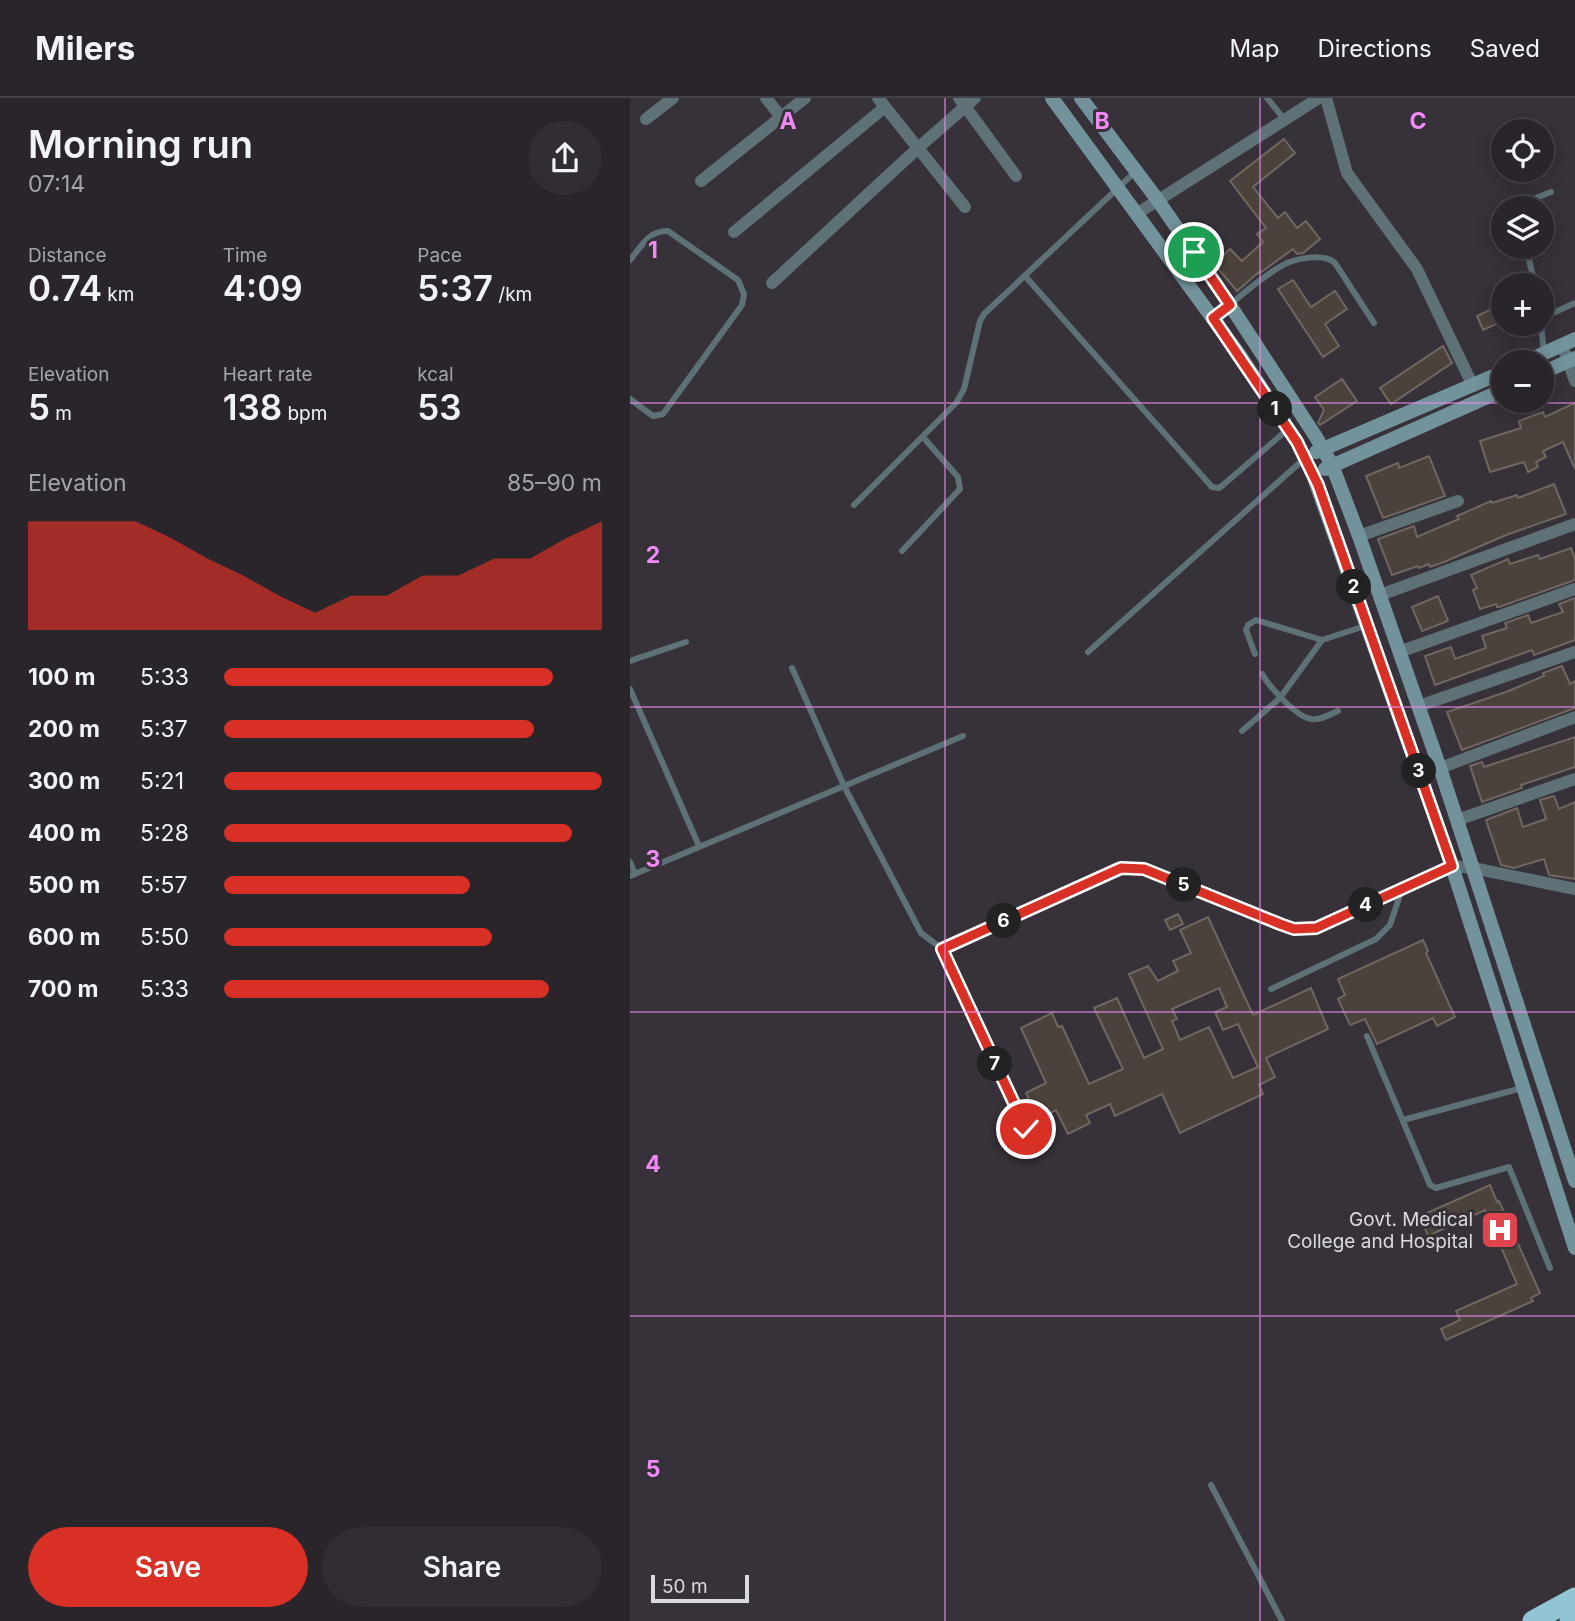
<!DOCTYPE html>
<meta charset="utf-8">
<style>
:root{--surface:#29252b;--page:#312d33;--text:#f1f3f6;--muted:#a5a5a9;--line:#454247;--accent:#d93025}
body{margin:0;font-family:Inter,sans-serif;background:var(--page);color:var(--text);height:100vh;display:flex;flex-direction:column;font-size:26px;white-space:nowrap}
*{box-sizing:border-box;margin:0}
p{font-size:23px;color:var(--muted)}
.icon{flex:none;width:38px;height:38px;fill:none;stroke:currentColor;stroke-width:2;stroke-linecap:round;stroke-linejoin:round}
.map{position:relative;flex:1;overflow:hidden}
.sheet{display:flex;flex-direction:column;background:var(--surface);width:630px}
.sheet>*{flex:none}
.fabs{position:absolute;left:861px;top:21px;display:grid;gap:14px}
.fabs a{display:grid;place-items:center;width:63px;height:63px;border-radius:50%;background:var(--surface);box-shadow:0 4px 18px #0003,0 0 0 2px var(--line);font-size:35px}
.scale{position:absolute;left:21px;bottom:18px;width:98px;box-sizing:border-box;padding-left:7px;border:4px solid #dcd9de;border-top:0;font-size:19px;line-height:24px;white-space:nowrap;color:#dcd9de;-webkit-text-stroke:5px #373139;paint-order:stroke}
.pin{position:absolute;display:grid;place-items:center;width:60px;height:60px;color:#fff;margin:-30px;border:4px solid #fff;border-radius:50%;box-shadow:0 2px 7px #0007}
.km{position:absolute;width:35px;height:35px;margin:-18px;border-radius:50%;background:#222;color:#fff;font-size:19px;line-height:35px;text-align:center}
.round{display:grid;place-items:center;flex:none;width:74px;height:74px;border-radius:37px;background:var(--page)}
.head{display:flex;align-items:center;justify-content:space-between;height:119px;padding:0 28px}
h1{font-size:38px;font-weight:600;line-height:52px}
.metrics{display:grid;grid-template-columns:repeat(3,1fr);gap:10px;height:119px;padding:7px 28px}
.metrics div{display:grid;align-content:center}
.metrics b{font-size:35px;font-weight:600}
.metrics small{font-size:19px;font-weight:400}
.metrics p{font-size:19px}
.chart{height:196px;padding:14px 28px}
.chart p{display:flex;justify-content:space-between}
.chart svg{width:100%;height:126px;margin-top:7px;fill:var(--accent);opacity:.7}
.primary-button{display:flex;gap:14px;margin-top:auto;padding:14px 28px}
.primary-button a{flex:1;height:80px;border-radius:42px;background:var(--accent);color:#fff;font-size:28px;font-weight:600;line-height:80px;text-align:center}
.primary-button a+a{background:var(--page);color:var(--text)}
ul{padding:0 28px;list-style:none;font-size:23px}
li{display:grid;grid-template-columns:112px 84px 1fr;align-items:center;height:52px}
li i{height:18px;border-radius:9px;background:var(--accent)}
header{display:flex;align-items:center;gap:42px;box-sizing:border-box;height:98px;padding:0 35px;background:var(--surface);border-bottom:2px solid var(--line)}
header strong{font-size:33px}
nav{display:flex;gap:38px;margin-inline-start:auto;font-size:24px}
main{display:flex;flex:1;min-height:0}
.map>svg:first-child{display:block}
</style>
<header>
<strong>Milers</strong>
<nav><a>Map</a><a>Directions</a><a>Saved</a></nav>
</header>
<main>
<section class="sheet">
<div class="head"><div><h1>Morning run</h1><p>07:14</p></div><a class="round"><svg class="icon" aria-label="share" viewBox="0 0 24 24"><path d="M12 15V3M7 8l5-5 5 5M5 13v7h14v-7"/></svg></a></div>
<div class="metrics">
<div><p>Distance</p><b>0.74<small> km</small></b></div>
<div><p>Time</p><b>4:09</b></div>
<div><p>Pace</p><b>5:37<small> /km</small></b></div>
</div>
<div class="metrics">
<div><p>Elevation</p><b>5<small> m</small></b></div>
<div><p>Heart rate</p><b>138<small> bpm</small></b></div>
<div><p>kcal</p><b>53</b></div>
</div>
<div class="chart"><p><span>Elevation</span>85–90 m</p>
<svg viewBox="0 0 160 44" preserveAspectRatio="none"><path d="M0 44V6L10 6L20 6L30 6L40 12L50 19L60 25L70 32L80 38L90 32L100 32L110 25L120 25L130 19L140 19L150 12L160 6V44z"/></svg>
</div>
<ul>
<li><b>100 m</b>5:33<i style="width:87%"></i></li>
<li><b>200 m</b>5:37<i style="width:82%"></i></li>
<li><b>300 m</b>5:21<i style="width:100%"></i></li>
<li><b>400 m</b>5:28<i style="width:92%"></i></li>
<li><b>500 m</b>5:57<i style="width:65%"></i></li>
<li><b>600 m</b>5:50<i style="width:71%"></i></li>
<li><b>700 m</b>5:33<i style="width:86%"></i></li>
</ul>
<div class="primary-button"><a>Save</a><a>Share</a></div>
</section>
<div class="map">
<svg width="945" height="1523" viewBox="0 0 945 1523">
<rect width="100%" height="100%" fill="#373139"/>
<g fill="#4b423c" stroke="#706760" stroke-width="2" fill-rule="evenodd">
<polygon points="654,41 665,55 623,89 648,120 655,114 667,130 676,123 690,141 673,155 667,156 663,151 630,175 629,174 607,193 584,166 600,151 612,163 633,144 627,136 636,130 600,83"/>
<polygon points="663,182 681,209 705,193 717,211 695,226 709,248 693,259 648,191"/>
<polygon points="870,207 873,223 853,232 847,218"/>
<polygon points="813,248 822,265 761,306 750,290"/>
<polygon points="712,281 727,303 690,327 688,325 694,312 685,299"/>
<polygon points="945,305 945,371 933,344 913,353 916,359 906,364 908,369 898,374 894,364 860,374 850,343 891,330 889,323 913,314 915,319"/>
<polygon points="799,358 815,398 753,420 736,378 768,365 769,370"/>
<polygon points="924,386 936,416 876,437 814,464 800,469 799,466 789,470 788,468 762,477 748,441 784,428 787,439 829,421 827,418 861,403 862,405 887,397 888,400"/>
<polygon points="941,450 945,461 945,482 869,509 867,509 866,506 850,511 843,492 847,490 841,477 878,461 880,466 908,457 910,461"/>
<polygon points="808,498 818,523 792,533 782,509"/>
<polygon points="945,500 945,542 904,557 902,552 805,587 795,558 821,549 825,561 856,550 852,538 877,530 875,525 898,517 901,525 933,514 929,506"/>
<polygon points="932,568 940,586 945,583 945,610 832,652 817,614 876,594 914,578 913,575"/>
<polygon points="945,639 945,669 891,687 892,690 852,704 840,668 852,664 854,669"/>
<polygon points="924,698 929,711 945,704 945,781 919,777 914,761 884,770 871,767 856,722 887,710 893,729 916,721 910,702"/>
<polygon points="548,816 553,826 540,832 535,822"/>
<path d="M578 819 623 917 681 890 698 931 636 960 645 979 629 987 633 996 550 1035 532 996 485 1018 480 1006 456 1017 460 1025 438 1036 426 1012 408 1021 396 995 416 985 391 930 422 915 428 929 432 928 459 986 493 971 464 910 487 900 514 960 533 951 499 876 518 868 528 883 548 873 543 863 561 855 550 832ZM589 890 597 909 585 914 593 932 608 926 628 969 603 980 579 929 550 942 542 923 547 921 542 911Z"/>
<polygon points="793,842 798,853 796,855 825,919 807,928 803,920 747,946 735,921 720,927 708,901 715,897 708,881"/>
<polygon points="860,1087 867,1104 869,1103 910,1195 901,1200 903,1203 816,1242 811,1231 830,1222 826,1213 887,1186 855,1112 798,1138 790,1118"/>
</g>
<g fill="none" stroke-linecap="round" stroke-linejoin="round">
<g stroke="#5d7177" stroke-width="6">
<polyline points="637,0 655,22"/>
<polyline points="886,110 891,106 921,94"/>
<polyline points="896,149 905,187"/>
<path d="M0 162C11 149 19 132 38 133L108 182 114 196 112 207 33 316 23 318 0 301"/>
<polyline points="395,178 582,389 589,390 593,387 657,332"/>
<polyline points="912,220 945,205"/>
<path d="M583 221C605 203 628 181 653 167 666 160 694 155 705 165L744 225"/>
<polyline points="911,226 914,255"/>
<polyline points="224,407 326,305 334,291 350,223 354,216 505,74"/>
<polyline points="272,453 330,391 328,379 293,339"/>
<polyline points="458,554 674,361"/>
<polyline points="625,556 616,532 618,527 626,522 692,542 735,528"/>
<polyline points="0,563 56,544"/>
<polyline points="162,570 214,688 291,835 307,847 314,856 396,1031"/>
<path d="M632 576C639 588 666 619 681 621 689 623 701 616 708 613"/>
<polyline points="0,591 69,748"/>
<polyline points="612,633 650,600 692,542"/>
<polyline points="0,764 5,776"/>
<polyline points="0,778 333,638"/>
<polyline points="312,851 491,770 514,771 651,826 664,831 686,830 820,769"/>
<polyline points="641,891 746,841 760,827 772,791"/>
<polyline points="737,938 800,1087 806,1090 879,1069 920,1170"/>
<polyline points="773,1022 892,990"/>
<polyline points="581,1387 652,1523"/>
</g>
<g stroke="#5d7177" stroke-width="12">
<polyline points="136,0 151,19"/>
<polyline points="248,0 335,109"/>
<polyline points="329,0 386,78"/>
<polyline points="696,0 717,75 787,171 843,288"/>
<polyline points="16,21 43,0"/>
<polyline points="71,83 175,0"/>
<polyline points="508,115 689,0"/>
<polyline points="104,134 255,9"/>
<polyline points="142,185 288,50 345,0"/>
<polyline points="932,247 945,283"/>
<polyline points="729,438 828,403"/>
<polyline points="750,497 945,426"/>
<polyline points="769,554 945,491"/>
<polyline points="789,608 945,554"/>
<polyline points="810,670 945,619"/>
<polyline points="827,722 945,681"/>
<polyline points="822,768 843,770 945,791"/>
</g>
<g stroke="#72939c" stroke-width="14">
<polyline points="422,0 611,259 667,344 683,377 820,762 945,1150"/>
<polyline points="451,0 527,101 600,207 686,339 702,367 729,438 810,670 945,1083"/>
<polyline points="895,264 945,241"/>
<polyline points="912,275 945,260"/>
<polyline points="686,354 873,274"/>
<polyline points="695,371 873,292"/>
</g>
<g stroke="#91c5d3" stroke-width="21">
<polyline points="903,1523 945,1500"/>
<polyline points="940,1523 945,1520"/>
</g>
</g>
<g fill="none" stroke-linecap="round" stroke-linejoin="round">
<g stroke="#fff" stroke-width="14">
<polyline id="route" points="396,1031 312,851 491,770 514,771 650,826 664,831 686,830 822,768 688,387 667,344 583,220 600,207 564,154"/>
</g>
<use href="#route" stroke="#d93025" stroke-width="9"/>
</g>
<path fill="none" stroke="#f18af4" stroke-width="2" stroke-opacity="0.55" d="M315 0V1523M630 0V1523M0 305H945M0 609H945M0 914H945M0 1218H945"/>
<defs>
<g id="hospital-square" transform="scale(2.0125)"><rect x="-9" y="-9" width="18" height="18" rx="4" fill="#e0444e" stroke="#373139"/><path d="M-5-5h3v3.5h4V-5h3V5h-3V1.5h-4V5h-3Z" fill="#fff"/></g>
</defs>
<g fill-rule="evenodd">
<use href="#hospital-square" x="870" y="1132"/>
</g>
<g text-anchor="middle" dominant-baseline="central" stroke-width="6" stroke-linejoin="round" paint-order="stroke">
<g font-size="19" fill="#dcd9de" stroke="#373139" text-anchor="end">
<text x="843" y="1121">Govt. Medical<tspan x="843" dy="22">College and Hospital</tspan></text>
</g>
</g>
<g font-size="23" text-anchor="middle" font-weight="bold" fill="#f18af4" stroke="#373139" stroke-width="6" stroke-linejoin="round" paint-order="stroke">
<text x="158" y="31">A</text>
<text x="472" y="31">B</text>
<text x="788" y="31">C</text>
<text x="23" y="160">1</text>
<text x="23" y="465">2</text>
<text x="23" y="769">3</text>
<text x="23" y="1074">4</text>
<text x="23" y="1379">5</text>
</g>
</svg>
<div class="fabs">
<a><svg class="icon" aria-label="locate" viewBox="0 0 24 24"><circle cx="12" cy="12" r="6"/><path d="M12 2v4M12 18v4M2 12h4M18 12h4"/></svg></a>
<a><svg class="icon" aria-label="layers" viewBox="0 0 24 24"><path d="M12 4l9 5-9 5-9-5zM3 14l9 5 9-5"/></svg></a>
<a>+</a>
<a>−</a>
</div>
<div class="scale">50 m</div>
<div class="pin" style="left:564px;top:154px;background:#1e9e55"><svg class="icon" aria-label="arrive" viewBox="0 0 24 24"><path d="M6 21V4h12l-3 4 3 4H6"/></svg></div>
<div class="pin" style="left:396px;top:1031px;background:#d93025"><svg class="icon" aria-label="check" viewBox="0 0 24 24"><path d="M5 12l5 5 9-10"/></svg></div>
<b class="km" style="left:645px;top:311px">1</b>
<b class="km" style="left:724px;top:489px">2</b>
<b class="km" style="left:789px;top:673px">3</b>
<b class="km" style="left:736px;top:807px">4</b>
<b class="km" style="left:554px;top:787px">5</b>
<b class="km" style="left:374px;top:823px">6</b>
<b class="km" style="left:365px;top:966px">7</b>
</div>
</main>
